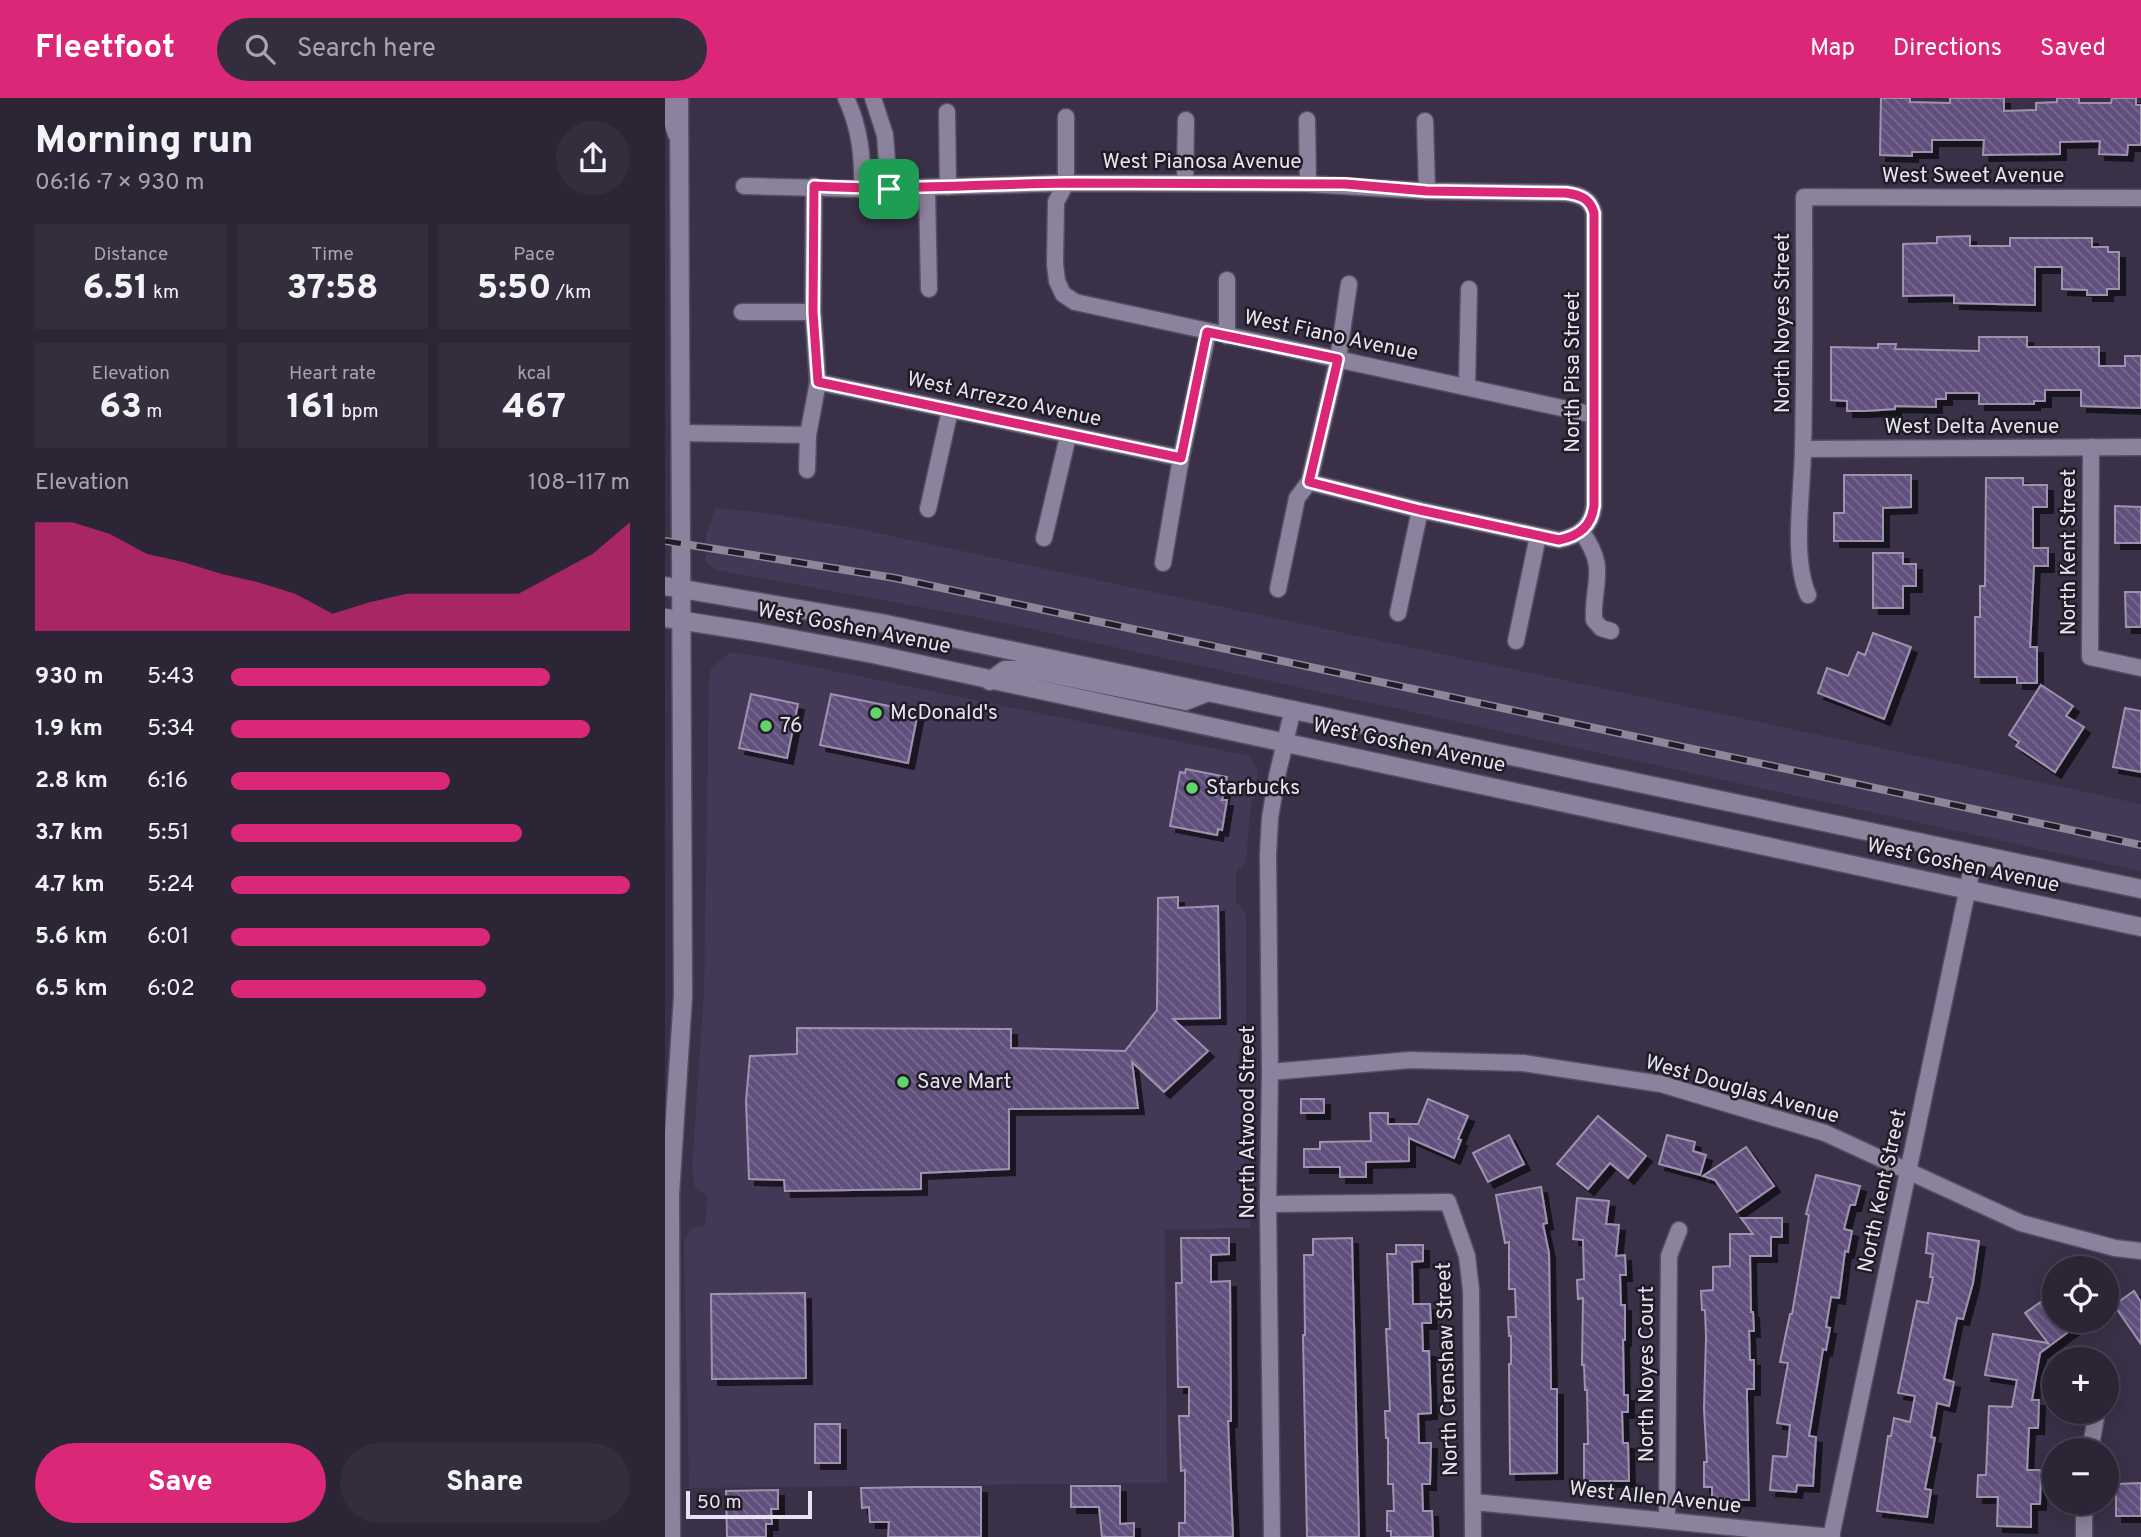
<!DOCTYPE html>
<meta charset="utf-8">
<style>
:root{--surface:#2c2536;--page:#342d3e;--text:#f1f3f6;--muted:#a6a5ad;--line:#484251;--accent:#db2777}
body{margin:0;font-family:Overpass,sans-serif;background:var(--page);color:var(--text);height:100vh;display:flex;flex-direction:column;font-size:26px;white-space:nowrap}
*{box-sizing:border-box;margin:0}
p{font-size:23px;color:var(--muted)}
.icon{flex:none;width:38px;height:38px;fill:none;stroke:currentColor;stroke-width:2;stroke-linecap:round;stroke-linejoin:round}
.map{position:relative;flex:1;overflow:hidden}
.panel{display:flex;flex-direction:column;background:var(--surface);width:665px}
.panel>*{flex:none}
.controls{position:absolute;left:1377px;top:1158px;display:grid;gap:14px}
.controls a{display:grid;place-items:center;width:77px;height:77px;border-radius:50%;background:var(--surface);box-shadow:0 4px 18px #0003,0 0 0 2px var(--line);font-size:35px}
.scale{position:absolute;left:21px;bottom:18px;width:126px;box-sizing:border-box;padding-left:7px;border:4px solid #e8e3f2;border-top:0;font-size:19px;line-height:24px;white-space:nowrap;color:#e8e3f2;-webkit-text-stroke:5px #1f1c26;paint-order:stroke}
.pin{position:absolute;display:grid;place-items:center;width:60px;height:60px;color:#fff;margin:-30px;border-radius:14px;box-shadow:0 4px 10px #0006}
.round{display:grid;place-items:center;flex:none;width:74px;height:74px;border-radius:37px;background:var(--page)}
.head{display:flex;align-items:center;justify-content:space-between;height:119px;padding:0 35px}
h1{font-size:38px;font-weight:800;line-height:52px}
.metrics{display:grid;grid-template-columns:repeat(3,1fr);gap:10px;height:119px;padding:7px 35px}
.metrics div{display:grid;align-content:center;border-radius:0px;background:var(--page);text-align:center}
.metrics b{font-size:35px;font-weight:800}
.metrics small{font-size:19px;font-weight:400}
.metrics p{font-size:19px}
.chart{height:196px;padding:14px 35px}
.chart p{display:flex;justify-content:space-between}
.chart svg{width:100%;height:126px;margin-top:7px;fill:var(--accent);opacity:.7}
.button{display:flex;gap:14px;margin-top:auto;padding:14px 35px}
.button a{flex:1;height:80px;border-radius:42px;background:var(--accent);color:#fff;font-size:28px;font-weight:800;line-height:80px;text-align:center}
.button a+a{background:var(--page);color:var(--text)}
ul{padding:0 35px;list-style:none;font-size:23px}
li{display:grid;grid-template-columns:112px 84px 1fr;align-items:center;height:52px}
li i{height:18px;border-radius:9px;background:var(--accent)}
header{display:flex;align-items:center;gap:42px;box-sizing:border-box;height:98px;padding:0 35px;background:var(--accent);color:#fff}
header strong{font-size:33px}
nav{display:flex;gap:38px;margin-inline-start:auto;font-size:24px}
.search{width:490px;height:63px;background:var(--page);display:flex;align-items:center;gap:18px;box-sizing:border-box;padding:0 24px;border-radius:38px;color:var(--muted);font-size:26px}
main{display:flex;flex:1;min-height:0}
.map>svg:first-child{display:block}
</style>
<header>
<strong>Fleetfoot</strong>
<div class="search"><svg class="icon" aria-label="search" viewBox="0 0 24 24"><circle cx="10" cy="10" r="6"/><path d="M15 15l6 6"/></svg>Search here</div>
<nav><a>Map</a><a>Directions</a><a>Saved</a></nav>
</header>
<main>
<section class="panel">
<div class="head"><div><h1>Morning run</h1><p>06:16 · 7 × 930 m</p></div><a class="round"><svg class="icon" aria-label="share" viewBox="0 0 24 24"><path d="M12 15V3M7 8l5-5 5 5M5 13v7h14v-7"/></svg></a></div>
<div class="metrics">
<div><p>Distance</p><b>6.51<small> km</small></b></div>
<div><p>Time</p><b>37:58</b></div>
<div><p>Pace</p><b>5:50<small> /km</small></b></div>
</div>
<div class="metrics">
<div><p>Elevation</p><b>63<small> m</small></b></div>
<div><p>Heart rate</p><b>161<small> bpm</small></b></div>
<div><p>kcal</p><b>467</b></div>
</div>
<div class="chart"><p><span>Elevation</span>108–117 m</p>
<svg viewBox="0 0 160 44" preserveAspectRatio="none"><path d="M0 44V6L10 6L20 10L30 17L40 20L50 24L60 27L70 31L80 38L90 34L100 31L110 31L120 31L130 31L140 24L150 17L160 6V44z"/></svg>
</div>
<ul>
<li><b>930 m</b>5:43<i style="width:80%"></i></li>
<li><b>1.9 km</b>5:34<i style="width:90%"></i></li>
<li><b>2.8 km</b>6:16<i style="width:55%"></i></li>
<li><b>3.7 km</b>5:51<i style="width:73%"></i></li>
<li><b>4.7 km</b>5:24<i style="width:100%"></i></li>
<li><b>5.6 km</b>6:01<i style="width:65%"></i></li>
<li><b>6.5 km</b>6:02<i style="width:64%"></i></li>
</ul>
<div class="button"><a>Save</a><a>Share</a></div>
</section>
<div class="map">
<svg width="1476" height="1439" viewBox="0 0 1476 1439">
<defs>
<pattern id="building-back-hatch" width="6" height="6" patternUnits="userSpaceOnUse" patternTransform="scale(1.75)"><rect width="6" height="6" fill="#61507d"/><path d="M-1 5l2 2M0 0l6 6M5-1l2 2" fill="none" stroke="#786990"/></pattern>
<filter id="shadow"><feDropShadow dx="6" dy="6" stdDeviation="0" flood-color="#0009"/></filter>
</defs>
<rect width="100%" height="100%" fill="#3a3148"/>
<g fill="#433855">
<polygon points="50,410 102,415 185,429 1476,706 1476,773 316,520 51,472 40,463 41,438"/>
<polygon points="65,554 105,560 585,658 593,673 585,713 581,764 571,774 571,804 581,815 581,938 574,954 572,992 584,1006 585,1130 500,1132 502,1385 24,1390 19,1141 27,1130 40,1128 42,1098 30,1089 27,1071 39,893 44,583 46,571"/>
</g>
<g fill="url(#building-back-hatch)" stroke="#9d93af" stroke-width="2" filter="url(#shadow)">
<polygon points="1216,0 1245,0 1245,4 1285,5 1285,0 1339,0 1339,13 1371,12 1371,5 1392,4 1392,0 1414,0 1414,5 1446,5 1447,0 1471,0 1471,7 1476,7 1476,47 1463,47 1462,57 1434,56 1435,43 1395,44 1395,56 1318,57 1319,42 1267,42 1267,54 1247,54 1247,58 1215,57"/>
<polygon points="1305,138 1305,148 1345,148 1345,140 1427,140 1427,149 1443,149 1443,154 1454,154 1454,191 1442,191 1442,197 1422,197 1422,192 1397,191 1397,169 1370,169 1370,207 1289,205 1289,197 1238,198 1238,146 1272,145 1272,139"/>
<polygon points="1314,239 1362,239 1362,249 1434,249 1434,268 1460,268 1460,258 1476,258 1476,310 1416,308 1416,292 1380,292 1380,303 1369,303 1369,306 1314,306 1314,295 1281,295 1281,301 1271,301 1271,309 1230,308 1230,311 1200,313 1182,313 1182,303 1166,302 1166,249 1213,250 1213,246 1231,246 1230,251 1314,253"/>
<polygon points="1179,377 1246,377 1246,409 1218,410 1218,443 1169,443 1169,415 1179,415"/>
<polygon points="1321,380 1358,380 1358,387 1382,387 1382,409 1368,409 1368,450 1383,450 1383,468 1369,468 1365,549 1372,549 1372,585 1352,585 1352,579 1310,579 1310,519 1315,519 1315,488 1320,488"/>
<polygon points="1450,408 1476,409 1476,445 1450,445"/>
<polygon points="1208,455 1238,455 1238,466 1251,466 1251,488 1238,488 1238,510 1208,510"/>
<polygon points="1460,494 1476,494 1476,529 1461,529"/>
<polygon points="1208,535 1246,549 1219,621 1153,595 1162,570 1183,578 1193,554 1200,557"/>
<polygon points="1376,587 1408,608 1401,618 1419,629 1390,674 1351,648 1354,644 1344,637"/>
<polygon points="86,596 133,606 122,660 74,650"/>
<polygon points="166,596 253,614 243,665 155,647"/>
<polygon points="1460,610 1476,613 1476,674 1448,669"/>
<polygon points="521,671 562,679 557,702 562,702 557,732 553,731 552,737 505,728 515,674 520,675"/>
<polygon points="513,799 513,810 553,808 555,920 508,921 543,953 499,994 467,964 473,1010 344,1011 344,1071 256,1075 256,1091 120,1093 119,1082 84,1081 81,1003 85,958 132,956 132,930 346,931 346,950 460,953 492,912 493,800"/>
<rect x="636" y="1001" width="23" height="14"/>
<polygon points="763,1001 803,1018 793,1041 796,1042 789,1060 744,1040 744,1063 701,1064 701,1079 675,1079 675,1069 639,1069 639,1051 655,1051 655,1044 706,1043 705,1015 723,1015 723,1026 753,1026"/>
<polygon points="933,1018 981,1058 963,1080 945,1065 923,1091 892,1066"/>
<polygon points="844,1037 859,1066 823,1084 808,1055"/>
<polygon points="1002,1037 1030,1044 1028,1053 1041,1057 1035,1077 994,1066"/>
<polygon points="1081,1049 1109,1088 1072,1114 1050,1082 1038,1078"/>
<polygon points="1151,1077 1195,1088 1190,1107 1185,1107 1179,1131 1187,1133 1183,1154 1180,1153 1174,1200 1166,1199 1161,1229 1165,1230 1161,1252 1158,1251 1144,1338 1151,1339 1148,1388 1132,1387 1131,1394 1105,1392 1108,1358 1122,1359 1125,1327 1112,1325 1123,1265 1115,1264 1125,1216 1127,1216 1144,1117 1141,1116"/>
<polygon points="876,1089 882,1125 878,1126 884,1155 886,1291 892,1291 892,1375 845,1376 844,1266 846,1266 846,1238 844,1238 843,1219 851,1219 850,1191 844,1191 844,1144 840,1145 831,1097"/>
<polygon points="912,1100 944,1103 941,1126 954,1127 951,1158 960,1157 961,1177 955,1177 956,1207 960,1207 960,1242 958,1242 959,1297 963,1297 963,1314 957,1314 958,1345 963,1345 964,1383 919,1383 919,1346 923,1346 922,1292 920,1292 919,1267 917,1267 918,1200 913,1201 912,1182 919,1181 918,1142 908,1141"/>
<polygon points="1076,1120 1117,1120 1117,1139 1106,1139 1106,1158 1085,1158 1086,1214 1088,1214 1089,1233 1084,1233 1085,1262 1089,1262 1089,1291 1082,1291 1082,1302 1084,1402 1047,1401 1047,1389 1039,1389 1039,1364 1042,1364 1039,1311 1041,1239 1040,1212 1037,1212 1036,1193 1048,1192 1048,1169 1065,1168 1065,1136 1088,1136"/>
<polygon points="1263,1135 1314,1143 1308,1185 1298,1221 1292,1220 1279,1281 1289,1284 1284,1308 1272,1305 1266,1339 1270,1340 1260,1391 1266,1392 1262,1419 1212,1413 1223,1338 1226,1338 1229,1320 1245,1324 1250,1298 1233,1295 1252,1203 1263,1205 1268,1179 1265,1179 1268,1156 1261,1155"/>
<polygon points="516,1140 564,1140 564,1156 546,1157 546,1184 565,1183 566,1323 563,1323 568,1439 514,1439 514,1425 520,1425 520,1372 516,1373 514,1318 524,1318 524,1289 513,1289 511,1185 517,1185"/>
<polygon points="687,1140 694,1439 642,1439 638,1237 640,1237 639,1157 648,1157 648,1141"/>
<polygon points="731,1147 758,1147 758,1163 747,1164 748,1206 765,1206 766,1225 757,1225 758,1253 764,1253 766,1315 753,1316 754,1345 766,1345 765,1386 757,1386 758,1413 767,1413 768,1439 726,1439 726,1433 722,1433 722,1413 729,1413 728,1386 723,1386 723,1340 721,1340 720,1313 725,1313 721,1231 725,1231 722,1156 731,1156"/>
<polygon points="1469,1193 1476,1204 1476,1246 1449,1207"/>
<polygon points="1390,1194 1390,1223 1418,1223 1375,1255 1367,1302 1374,1302 1373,1330 1364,1330 1362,1372 1376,1372 1375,1406 1366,1406 1366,1429 1332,1428 1333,1399 1312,1399 1313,1377 1321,1377 1324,1308 1347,1309 1352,1282 1320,1277 1328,1236 1383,1245 1360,1215"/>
<polygon points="140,1195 141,1280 47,1281 46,1196"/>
<rect x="150" y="1326" width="25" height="39"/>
<polygon points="1476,1385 1476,1418 1451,1418 1451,1386"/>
<polygon points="406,1388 455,1388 455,1426 469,1425 469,1439 437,1439 434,1409 406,1409"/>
<polygon points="249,1389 316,1389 316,1439 223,1439 224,1424 205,1424 204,1409 197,1410 196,1390"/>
<polygon points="113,1392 113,1411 106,1411 107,1426 101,1426 101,1439 62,1439 61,1393"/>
</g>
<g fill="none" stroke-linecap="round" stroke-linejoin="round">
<g stroke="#554e61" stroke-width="19">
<g id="minor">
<path d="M181 0C195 30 198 59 197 91"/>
<polyline points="208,0 220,37 224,91"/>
<polyline points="0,1 11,36"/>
<polyline points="282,14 283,89"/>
<polyline points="401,19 401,85 391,104 390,166 392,183 398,196 410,204 929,317"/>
<polyline points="642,22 643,86"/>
<polyline points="760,23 762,93"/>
<polyline points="520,85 521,22"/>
<path d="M79 88 197 91 401 85 643 86 762 93 901 95C915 97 925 100 929 115V407C927 428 914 438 894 442L755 412 644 384"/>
<polyline points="262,91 264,191"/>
<polyline points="77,214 148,214"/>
<polyline points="562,238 562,182"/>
<polyline points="153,284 516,360"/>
<polyline points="802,288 804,191"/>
<polyline points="17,335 143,337"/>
<polyline points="1426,349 1425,559 1476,570"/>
<polyline points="1138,351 1476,349"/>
<polyline points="142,372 143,337 153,284 148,214 149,88"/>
<polyline points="263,411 285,312"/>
<path d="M916 433C944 471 927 484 929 522L936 530 946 533"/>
<polyline points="379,440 403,338"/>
<polyline points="498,465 516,360 543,234"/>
<polyline points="613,491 632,400 644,384 673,261 684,186"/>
<path d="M1143 497C1126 458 1138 392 1138 349 1140 266 1139 182 1139 99L1476 100"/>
<polyline points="733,515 755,412"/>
<polyline points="851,543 873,438"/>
<polyline points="605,974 745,962 858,965 996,986 1160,1035 1356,1125 1450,1150 1476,1153"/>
<polyline points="603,1106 783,1104 802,1158 806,1192 808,1439"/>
<polyline points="1425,1353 1432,1314"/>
<polyline points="809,1404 1167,1439"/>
<polyline points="1002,1422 1004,1158 1014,1132"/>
<polyline points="607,1439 603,1106 605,974 603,756 605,720 612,678 628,611"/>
<polyline points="1166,1439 1310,756"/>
<polyline points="1419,1439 1419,1405"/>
</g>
</g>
<g stroke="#554e61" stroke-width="21">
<g id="secondary">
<polyline points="0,488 216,525 1476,791"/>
<polyline points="0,520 96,535 208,556 1476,829"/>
<polyline points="325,583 340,572 367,572 520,603 543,594"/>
<polyline points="6,1439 5,1096 18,898 14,0"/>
</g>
</g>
<use href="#minor" stroke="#8b829d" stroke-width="16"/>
<use href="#secondary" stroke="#8b829d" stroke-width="18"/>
<g stroke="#8e879a" stroke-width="8">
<polyline id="rail" points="0,443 230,480 1476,747"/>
</g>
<use href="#rail" stroke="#1f1c26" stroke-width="5" stroke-dasharray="16" stroke-linecap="butt"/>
</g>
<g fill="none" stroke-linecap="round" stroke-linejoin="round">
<g stroke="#fff" stroke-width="14">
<path id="route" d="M401 85 680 86 762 93 901 95C915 97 925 100 929 115V407C927 428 914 438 894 442L755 412 644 384 673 261 542 234 516 360 153 284 148 214 149 88C233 93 317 86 401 85Z"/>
</g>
<use href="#route" stroke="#db2777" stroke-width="9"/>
</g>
<g fill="#60d56a" stroke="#1f1c26" stroke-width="2.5">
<circle cx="211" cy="615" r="7"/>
<circle cx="101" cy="628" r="7"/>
<circle cx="527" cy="690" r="7"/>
<circle cx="238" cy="984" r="7"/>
</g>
<g text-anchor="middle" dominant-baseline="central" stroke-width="5" stroke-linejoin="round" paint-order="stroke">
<g font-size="21" fill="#e8e3f2" stroke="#1f1c26">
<text x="537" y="64">West Pianosa Avenue</text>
<text x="1308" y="78">West Sweet Avenue</text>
<text transform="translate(1118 225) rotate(-90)">North Noyes Street</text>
<text transform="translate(666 238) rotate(12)">West Fiano Avenue</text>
<text transform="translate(908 274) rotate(-90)">North Pisa Street</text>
<text transform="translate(339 302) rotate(12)">West Arrezzo Avenue</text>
<text x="1307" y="329">West Delta Avenue</text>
<text transform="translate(1404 454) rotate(-90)">North Kent Street</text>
<text transform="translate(189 531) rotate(11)">West Goshen Avenue</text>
<text transform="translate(744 648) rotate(12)">West Goshen Avenue</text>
<text transform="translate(1298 768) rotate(12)">West Goshen Avenue</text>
<text transform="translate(1077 992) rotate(16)">West Douglas Avenue</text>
<text transform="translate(583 1024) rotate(-90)">North Atwood Street</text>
<text transform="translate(1218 1093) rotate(-78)">North Kent Street</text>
<text transform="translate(783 1271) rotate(-92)">North Crenshaw Street</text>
<text transform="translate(982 1276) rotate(-90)">North Noyes Court</text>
<text transform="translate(990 1400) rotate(6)">West Allen Avenue</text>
</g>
<g font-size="21" fill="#e8e3f2" stroke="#1f1c26" text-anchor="start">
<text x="225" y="615">McDonald's</text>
<text x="115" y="628">76</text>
<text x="541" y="690">Starbucks</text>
<text x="252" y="984">Save Mart</text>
</g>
</g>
</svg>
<div class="controls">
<a><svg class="icon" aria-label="locate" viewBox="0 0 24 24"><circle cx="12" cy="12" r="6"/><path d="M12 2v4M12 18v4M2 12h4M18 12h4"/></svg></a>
<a>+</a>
<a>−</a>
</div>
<div class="scale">50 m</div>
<div class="pin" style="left:224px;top:91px;background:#1e9e55"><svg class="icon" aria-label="arrive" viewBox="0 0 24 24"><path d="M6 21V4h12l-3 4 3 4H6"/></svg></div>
</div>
</main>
